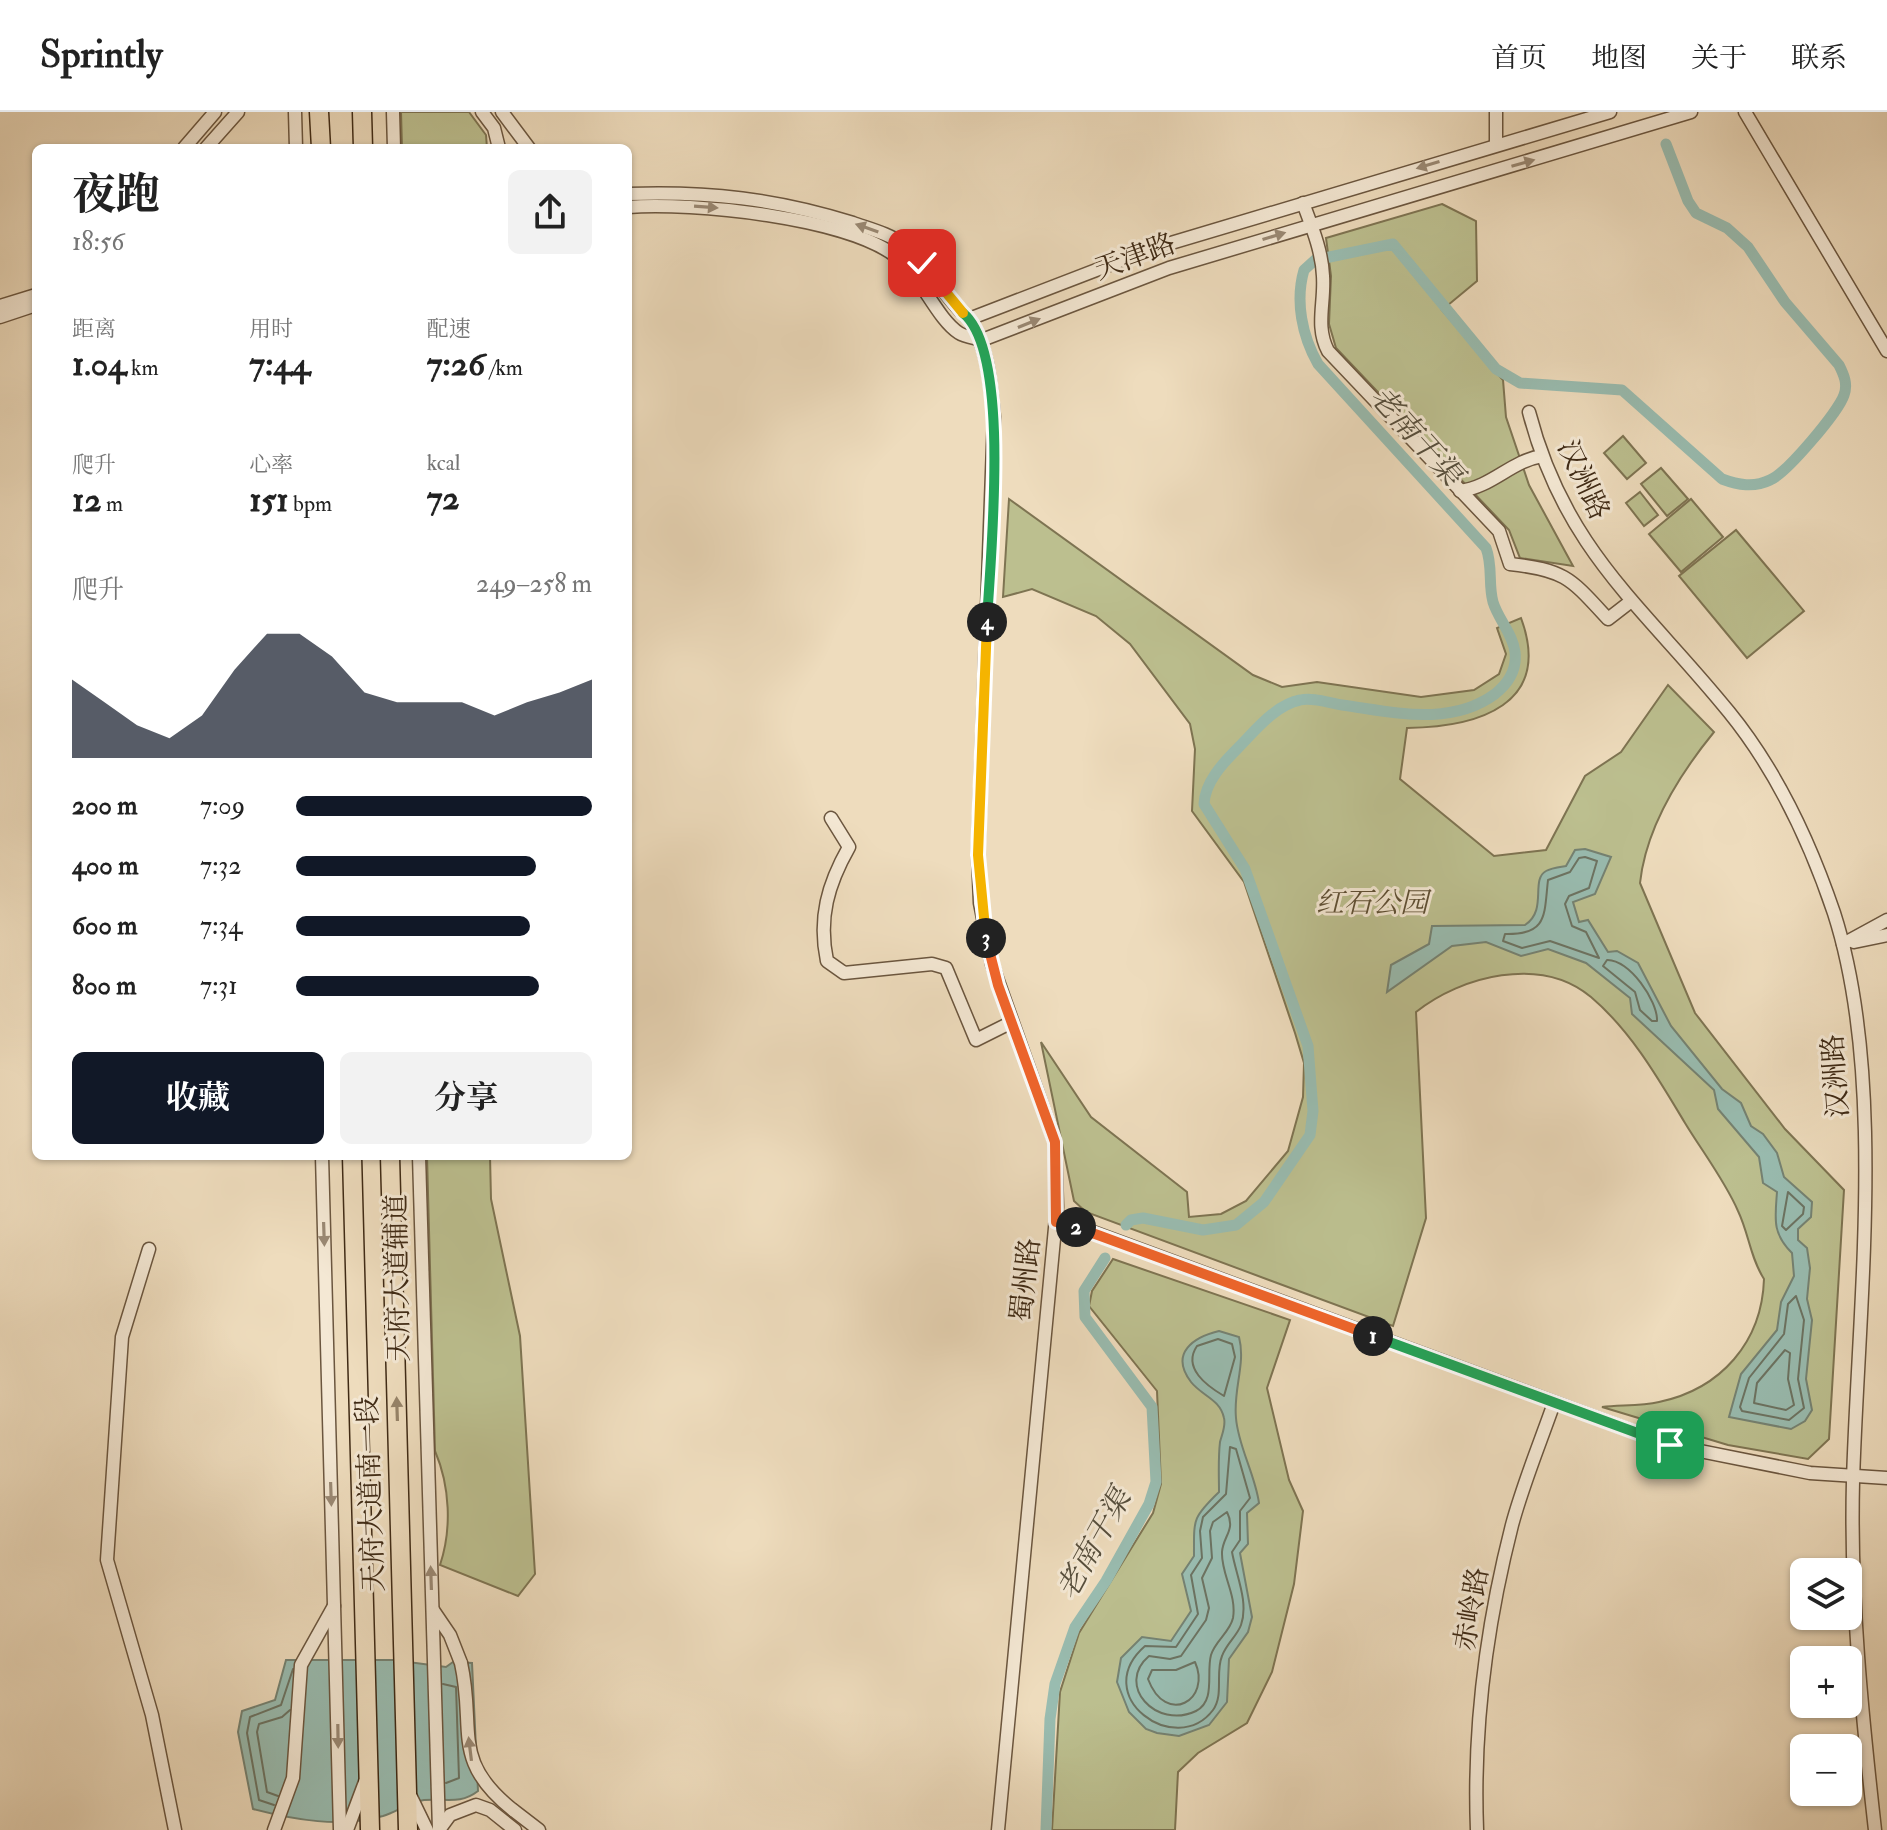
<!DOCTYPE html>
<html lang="zh">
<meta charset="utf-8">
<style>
:root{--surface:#fff;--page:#f2f2f2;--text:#222;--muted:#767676;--line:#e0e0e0;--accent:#111827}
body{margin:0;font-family:"IM FELL Double Pica","Noto Serif SC",serif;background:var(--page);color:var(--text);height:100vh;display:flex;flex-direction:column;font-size:30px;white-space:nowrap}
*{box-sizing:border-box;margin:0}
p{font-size:26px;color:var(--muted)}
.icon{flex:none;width:44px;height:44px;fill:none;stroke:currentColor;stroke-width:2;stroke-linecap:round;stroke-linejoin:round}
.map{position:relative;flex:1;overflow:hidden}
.panel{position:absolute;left:32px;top:32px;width:600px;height:1016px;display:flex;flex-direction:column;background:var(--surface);border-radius:12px;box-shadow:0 2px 6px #0004}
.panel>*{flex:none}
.buttons{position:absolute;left:1790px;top:1446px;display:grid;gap:16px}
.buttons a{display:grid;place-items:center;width:72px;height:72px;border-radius:12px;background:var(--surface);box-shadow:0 2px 6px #0004;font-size:40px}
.pin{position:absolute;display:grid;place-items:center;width:68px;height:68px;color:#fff;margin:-34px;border-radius:16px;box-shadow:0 4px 12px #0006}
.km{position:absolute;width:40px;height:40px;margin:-20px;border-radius:50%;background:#222;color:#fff;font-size:22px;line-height:40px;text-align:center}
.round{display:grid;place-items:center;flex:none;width:84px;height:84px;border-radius:12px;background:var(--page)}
.headline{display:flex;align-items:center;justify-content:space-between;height:136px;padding:0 40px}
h1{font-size:44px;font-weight:700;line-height:60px}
.metrics{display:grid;grid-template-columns:repeat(3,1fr);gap:12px;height:136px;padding:8px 40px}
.metrics div{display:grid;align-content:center}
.metrics b{font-size:34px;font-weight:700}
.metrics small{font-size:22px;font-weight:400}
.metrics p{font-size:22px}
.chart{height:224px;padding:16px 40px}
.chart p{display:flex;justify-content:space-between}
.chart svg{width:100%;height:144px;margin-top:8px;fill:var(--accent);opacity:.7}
.action{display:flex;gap:16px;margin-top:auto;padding:16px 40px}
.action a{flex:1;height:92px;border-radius:12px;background:var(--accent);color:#fff;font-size:32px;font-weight:700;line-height:92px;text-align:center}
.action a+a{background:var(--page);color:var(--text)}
ul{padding:0 40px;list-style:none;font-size:26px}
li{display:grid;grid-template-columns:128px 96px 1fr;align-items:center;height:60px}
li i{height:20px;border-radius:10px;background:var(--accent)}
header{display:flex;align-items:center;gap:48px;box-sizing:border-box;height:112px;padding:0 40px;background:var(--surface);border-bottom:2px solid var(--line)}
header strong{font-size:38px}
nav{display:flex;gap:44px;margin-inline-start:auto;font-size:28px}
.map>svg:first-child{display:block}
</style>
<header>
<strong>Sprintly</strong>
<nav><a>首页</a><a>地图</a><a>关于</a><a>联系</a></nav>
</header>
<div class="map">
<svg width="1887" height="1718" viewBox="0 0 1887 1718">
<rect width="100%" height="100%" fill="#eedcbd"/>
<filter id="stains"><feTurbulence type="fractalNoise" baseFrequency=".0025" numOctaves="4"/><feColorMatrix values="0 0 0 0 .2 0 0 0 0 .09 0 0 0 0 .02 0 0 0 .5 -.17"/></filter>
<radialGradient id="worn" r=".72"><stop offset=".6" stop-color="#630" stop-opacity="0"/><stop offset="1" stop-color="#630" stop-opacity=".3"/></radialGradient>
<g fill="#bcbf8f" stroke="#7e7452" stroke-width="2">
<polygon points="401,0 469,0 486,23 487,36 402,36"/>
<polygon points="1442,92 1476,109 1477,169 1442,198 1503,268 1506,305 1529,373 1573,454 1520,446 1509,418 1336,236 1329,212 1331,164 1326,126"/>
<polygon points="1623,324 1646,351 1627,367 1604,341"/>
<polygon points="1661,356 1688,387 1667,404 1641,372"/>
<polygon points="1640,380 1658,403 1644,414 1626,391"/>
<path d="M1009 387 1253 563 1282 575 1317 570 1421 585 1474 578 1499 562 1506 542 1497 516 1521 506C1553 593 1478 615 1407 616L1400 667 1494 744 1546 738 1585 664 1621 640 1668 573 1714 620C1679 663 1646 715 1640 771L1695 901 1785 1017 1844 1078 1829 1327 1808 1347 1728 1333 1602 1295C1621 1293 1641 1294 1659 1290 1721 1277 1762 1230 1764 1167 1750 1145 1749 1122 1738 1099 1725 1069 1702 1039 1685 1011 1658 966 1631 919 1591 885 1541 843 1461 864 1416 900L1426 1106 1393 1214 1086 1100 1074 1089 1041 930 1091 1005 1187 1080 1189 1105 1221 1102 1246 1089 1288 1039 1303 985 1304 951 1295 921 1244 770 1192 699 1195 637 1190 612 1130 532 1096 504 1032 477 1003 485Z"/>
<polygon points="1691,387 1723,425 1681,460 1649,422"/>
<polygon points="1736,418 1804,499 1747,546 1679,464"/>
<path d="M427 1044H490L491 1087 520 1224 535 1462 518 1484 440 1453C452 1417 450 1374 435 1339Z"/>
<polygon points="1113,1147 1290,1208 1267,1276 1289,1368 1303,1399 1294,1472 1272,1560 1247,1611 1198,1641 1178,1660 1175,1718 1052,1718 1060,1580 1079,1521 1153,1401 1161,1372 1157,1279 1089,1194 1092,1179"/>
</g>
<g fill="#99bcb0" stroke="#758272" stroke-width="2">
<path d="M1585 737 1611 745 1595 782 1573 790 1579 810 1588 808 1608 840 1617 839 1638 851 1671 914 1722 977 1741 991 1751 1014 1763 1022 1777 1041 1784 1065 1812 1090 1811 1105 1798 1117V1128L1807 1136 1810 1156 1807 1187 1812 1208 1806 1267 1812 1298 1805 1309 1791 1317 1729 1305 1741 1262 1777 1218 1781 1190 1794 1164 1792 1141C1772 1121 1775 1107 1777 1080L1763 1071 1759 1045 1718 997 1714 978 1632 902 1630 886 1586 851 1548 837 1521 844 1486 830 1452 834 1387 880 1391 853 1429 832 1432 814 1525 813C1548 798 1530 768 1546 759 1551 756 1560 755 1566 754L1575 738Z"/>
<path d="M1219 1219 1239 1225C1246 1252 1233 1277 1236 1306 1238 1334 1255 1362 1259 1391L1247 1401 1248 1432 1240 1441 1252 1505 1248 1520 1229 1547 1227 1590 1209 1613 1179 1624 1157 1621 1146 1617 1129 1600 1117 1570 1121 1546 1142 1525 1171 1529 1191 1499 1182 1462 1194 1444C1194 1407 1192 1406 1219 1380 1219 1363 1218 1347 1220 1330 1222 1322 1226 1314 1224 1306 1220 1287 1202 1284 1191 1270 1169 1241 1194 1225 1219 1219Z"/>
<path d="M286 1548H393L446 1555 453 1550 472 1551 478 1679C460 1693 445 1686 424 1688 410 1690 396 1700 383 1704 340 1716 295 1708 253 1697L238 1620 242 1599 275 1588Z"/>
</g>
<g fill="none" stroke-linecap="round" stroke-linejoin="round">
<g stroke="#6c7362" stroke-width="2">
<path d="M1585 745 1597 749 1589 776 1569 784 1565 792 1572 814 1586 820 1599 846 1550 829 1522 836 1503 829 1505 822C1548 823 1544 803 1548 768L1570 760 1579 746Z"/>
<path d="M1607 848C1629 847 1658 889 1657 909H1652L1640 898 1635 880 1603 854Z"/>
<polygon points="1788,1080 1804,1095 1803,1102 1786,1118 1782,1114"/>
<polygon points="1796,1184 1804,1208 1798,1267 1804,1296 1789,1308 1742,1299 1740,1295 1749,1266 1784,1222 1788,1192"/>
<path d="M1218 1227 1232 1232 1235 1245 1224 1284C1207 1274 1182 1256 1197 1234Z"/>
<polygon points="1785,1238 1790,1241 1788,1267 1794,1293 1786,1298 1754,1291 1757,1271"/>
<path d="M1230 1335 1236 1337 1250 1386 1240 1399V1428L1232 1440C1236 1463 1249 1490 1241 1513 1237 1524 1226 1532 1222 1544 1215 1561 1224 1583 1213 1598 1176 1647 1088 1584 1145 1534L1176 1535 1198 1502 1191 1463 1202 1446 1200 1419 1203 1405 1226 1382Z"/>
<path d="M1227 1400C1236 1418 1223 1424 1222 1440 1221 1462 1237 1483 1233 1506 1230 1520 1215 1529 1211 1543 1206 1561 1216 1589 1196 1599 1156 1618 1115 1573 1149 1544L1170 1547 1181 1544 1206 1508 1209 1496 1202 1466 1212 1446 1210 1419 1213 1410Z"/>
<path d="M1195 1550C1212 1588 1166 1615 1148 1567L1152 1558H1176Z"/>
<polyline points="443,1572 456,1575 459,1666 446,1671"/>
<polyline points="278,1684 267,1680 257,1620 259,1612 282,1605 290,1598"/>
<polyline points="274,1693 259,1688 247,1621 250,1605 281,1593 293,1557"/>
</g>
<g stroke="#99bcb0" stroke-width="11">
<path d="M1126 1113 1131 1108 1143 1106 1203 1118 1236 1113 1264 1090 1310 1023 1313 999 1308 934 1245 757 1204 692C1205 670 1223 651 1238 636 1255 619 1275 593 1300 588 1313 585 1329 591 1342 593 1394 600 1450 615 1495 582 1509 571 1517 557 1515 540 1513 522 1498 507 1493 490 1488 472 1493 454 1486 436L1318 252C1302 224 1295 189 1304 158L1315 148 1393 132 1496 257 1520 271 1622 278 1722 367C1738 373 1754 376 1770 368 1786 362 1839 299 1844 283 1848 272 1844 263 1839 253L1785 190 1748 135 1727 116 1696 101 1688 89 1666 32"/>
<polyline points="1046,1718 1050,1607 1055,1572 1075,1515 1106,1469 1149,1392 1156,1370 1152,1295 1085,1205 1084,1179 1105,1146"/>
</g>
<g stroke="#6b563f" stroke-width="15">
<g id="minor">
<polyline points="295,0 296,36"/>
<polyline points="393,0 394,36"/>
<polyline points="482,0 494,16 499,36"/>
<polyline points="502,0 529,36"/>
<polyline points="1496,0 1496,32"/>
<polyline points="1745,0 1887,239"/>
<polyline points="184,36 215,0"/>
<polyline points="206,36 238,0"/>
<path d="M628 82C707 79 778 87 853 111 870 117 890 122 904 133 930 153 944 186 969 207L1151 137 1610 0"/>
<path d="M1303 91C1312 115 1322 139 1323 164 1325 191 1315 214 1328 239L1499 419 1510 452C1566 458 1571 467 1608 507L1630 490"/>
<path d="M628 95C692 90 846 105 897 145 921 164 937 207 959 221 965 225 976 226 982 228L1169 156 1691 0"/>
<polyline points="0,194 36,183"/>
<polyline points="0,205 36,193"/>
<path d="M969 207C989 238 990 269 994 305L978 743 980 791 992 852 1055 1030 1057 1095 998 1718"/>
<path d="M1529 300C1565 439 1644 495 1729 600 1777 659 1810 730 1834 801 1887 966 1858 1195 1853 1369 1850 1485 1862 1603 1875 1718"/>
<path d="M1460 379C1492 375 1511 349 1542 344"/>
<path d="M831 706 849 735C828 772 818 806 827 849L844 861 932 852 946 856 976 928 1012 910"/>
<polyline points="1854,830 1887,823"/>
<polyline points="1843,832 1887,808"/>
<polyline points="322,1044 340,1718"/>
<polyline points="419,1044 439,1718"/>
<polyline points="1056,1110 1085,1117 1670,1333 1810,1361 1887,1366"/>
<polyline points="149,1137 122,1225 107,1448 152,1603 175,1718"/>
<polyline points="433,1498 450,1523 461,1551"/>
<polyline points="411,1685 427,1718"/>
<polyline points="513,1698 539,1718"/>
<polyline points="274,1718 293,1666 301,1553 334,1494"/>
<polyline points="347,1718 365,1670"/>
<polyline points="439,1718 450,1703 476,1693 490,1698 515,1718"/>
<path d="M1477 1718C1473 1616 1487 1511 1512 1413 1523 1372 1540 1331 1554 1291"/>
</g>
</g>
<g stroke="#3f2a15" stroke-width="21">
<g id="highway">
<polyline points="319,0 321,36"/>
<polyline points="362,0 363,36"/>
<polyline points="352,1044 370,1718"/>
<polyline points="390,1044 408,1718"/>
</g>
</g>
<use href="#minor" stroke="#f4e8d4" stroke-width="12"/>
<use href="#highway" stroke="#eedcbd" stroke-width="18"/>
<g stroke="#6b563f" stroke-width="15" stroke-linecap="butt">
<path id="minor-bridge" d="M461 1551C476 1618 450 1648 513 1698"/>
</g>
<use href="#minor-bridge" stroke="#f4e8d4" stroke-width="12"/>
</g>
<defs><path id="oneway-solid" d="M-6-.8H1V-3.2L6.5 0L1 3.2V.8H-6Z" transform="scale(2)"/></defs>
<g fill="#9a8974">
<use href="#oneway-solid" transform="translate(1523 51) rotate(-16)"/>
<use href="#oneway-solid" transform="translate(1428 53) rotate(163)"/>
<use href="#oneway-solid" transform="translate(706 95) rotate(4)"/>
<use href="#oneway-solid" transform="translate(867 116) rotate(-161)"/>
<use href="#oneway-solid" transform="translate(1274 124) rotate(-17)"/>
<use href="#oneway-solid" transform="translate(1029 211) rotate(-22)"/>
<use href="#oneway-solid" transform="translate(324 1122) rotate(88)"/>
<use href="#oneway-solid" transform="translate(331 1382) rotate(88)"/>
<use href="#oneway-solid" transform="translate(431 1466) rotate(-92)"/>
<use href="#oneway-solid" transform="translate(338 1624) rotate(89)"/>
<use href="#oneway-solid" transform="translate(470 1637) rotate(-97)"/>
</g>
<use fill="#968369" href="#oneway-solid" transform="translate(397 1297) rotate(-92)"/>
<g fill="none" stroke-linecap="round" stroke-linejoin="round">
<g stroke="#fff" stroke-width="16">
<polyline id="split-1" points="1373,1224 1670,1333"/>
</g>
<g stroke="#fff" stroke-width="16">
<polyline id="split-2" points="1076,1115 1373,1224"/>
</g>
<g stroke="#fff" stroke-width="16">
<polyline id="split-3" points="986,826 998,873 1055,1030 1056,1110 1076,1115"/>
</g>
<g stroke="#fff" stroke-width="16">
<polyline id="split-4" points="986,826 978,743 987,510"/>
</g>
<g stroke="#fff" stroke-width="16">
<path id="split-5" d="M963 201C1012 241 990 446 987 510"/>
</g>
<g stroke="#fff" stroke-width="16">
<polyline id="split-6" points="922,151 963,201"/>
</g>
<use href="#split-1" stroke="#22a559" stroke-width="10"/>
<use href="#split-2" stroke="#f0652b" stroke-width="10"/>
<use href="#split-3" stroke="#f0652b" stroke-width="10"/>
<use href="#split-4" stroke="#f5b400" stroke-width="10"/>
<use href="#split-5" stroke="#22a559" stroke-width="10"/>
<use href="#split-6" stroke="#f5b400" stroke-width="10"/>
</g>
<g text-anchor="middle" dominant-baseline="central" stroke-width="6" stroke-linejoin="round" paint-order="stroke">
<g font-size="28" fill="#3f2a15" stroke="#f4e8d4">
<text transform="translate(1135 145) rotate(-20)">天津路</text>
<text transform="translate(1583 368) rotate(65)">汉洲路</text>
<text transform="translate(1836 964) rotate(-94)">汉洲路</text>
<text transform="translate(398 1166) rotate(-91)">天府大道辅道</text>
<text transform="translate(1026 1168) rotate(-84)">蜀州路</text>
<text transform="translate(371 1382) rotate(-92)">天府大道南一段</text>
<text transform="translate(1472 1497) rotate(-80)">赤岭路</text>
</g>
<g font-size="28" font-style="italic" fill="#5e4f34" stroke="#f4e8d4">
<text x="1372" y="791">红石公园</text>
</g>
<g font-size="30" font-style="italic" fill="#564e3c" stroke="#f4e8d4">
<text transform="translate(1416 324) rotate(48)">老南干渠</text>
<text transform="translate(1094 1432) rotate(-61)">老南干渠</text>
</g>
</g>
<rect width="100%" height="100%" filter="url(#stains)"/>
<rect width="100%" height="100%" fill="url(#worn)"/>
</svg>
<div class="buttons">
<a><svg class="icon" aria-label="layers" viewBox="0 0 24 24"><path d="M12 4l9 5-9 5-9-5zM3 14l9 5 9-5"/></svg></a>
<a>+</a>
<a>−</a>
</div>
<div class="pin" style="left:1670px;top:1333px;background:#1e9e55"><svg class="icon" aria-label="arrive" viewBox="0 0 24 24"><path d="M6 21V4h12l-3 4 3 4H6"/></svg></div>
<div class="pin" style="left:922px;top:151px;background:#d93025"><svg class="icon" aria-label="check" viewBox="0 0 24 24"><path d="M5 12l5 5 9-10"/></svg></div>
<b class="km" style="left:1373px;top:1224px">1</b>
<b class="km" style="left:1076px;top:1115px">2</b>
<b class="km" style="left:986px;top:826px">3</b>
<b class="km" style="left:987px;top:510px">4</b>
<section class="panel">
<div class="headline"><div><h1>夜跑</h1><p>18:56</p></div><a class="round"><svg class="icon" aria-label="share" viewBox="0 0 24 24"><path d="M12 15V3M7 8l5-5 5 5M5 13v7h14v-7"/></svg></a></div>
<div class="metrics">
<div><p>距离</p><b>1.04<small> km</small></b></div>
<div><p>用时</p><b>7:44</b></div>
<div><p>配速</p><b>7:26<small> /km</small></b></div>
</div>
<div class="metrics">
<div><p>爬升</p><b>12<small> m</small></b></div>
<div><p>心率</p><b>151<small> bpm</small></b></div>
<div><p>kcal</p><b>72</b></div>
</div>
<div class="chart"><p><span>爬升</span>249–258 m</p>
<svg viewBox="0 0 160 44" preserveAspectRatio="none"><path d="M0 44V20L10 27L20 34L30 38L40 31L50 17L60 6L70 6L80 13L90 24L100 27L110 27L120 27L130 31L140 27L150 24L160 20V44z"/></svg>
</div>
<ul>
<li><b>200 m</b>7:09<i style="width:100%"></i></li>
<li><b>400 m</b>7:32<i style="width:81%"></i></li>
<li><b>600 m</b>7:34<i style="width:79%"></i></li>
<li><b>800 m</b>7:31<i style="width:82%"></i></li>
</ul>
<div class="action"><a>收藏</a><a>分享</a></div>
</section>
</div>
